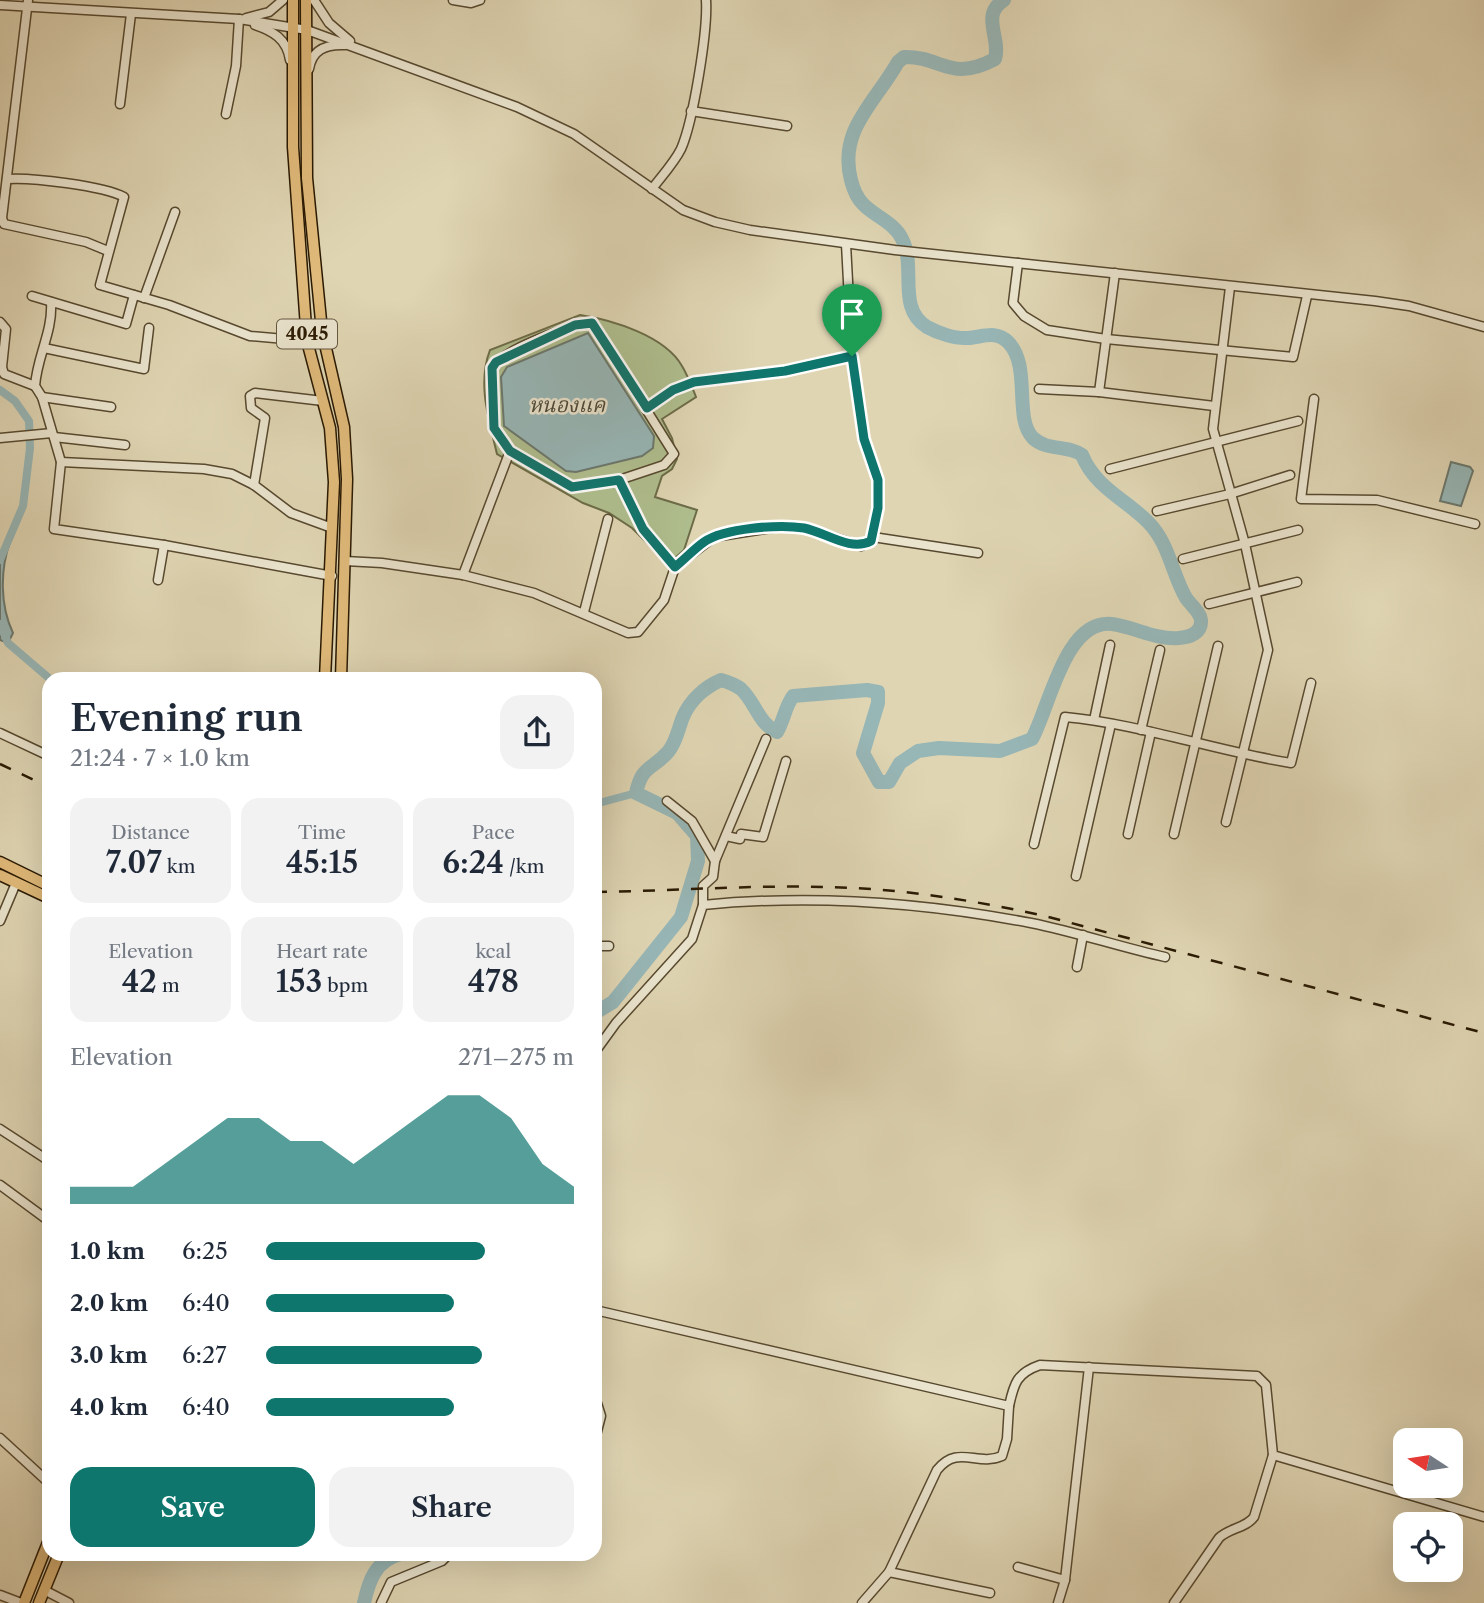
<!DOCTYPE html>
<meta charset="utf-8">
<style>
:root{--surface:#fff;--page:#f2f2f3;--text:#1f2937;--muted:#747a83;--accent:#0f766e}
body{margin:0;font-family:"Libre Caslon Text","Noto Serif Thai",serif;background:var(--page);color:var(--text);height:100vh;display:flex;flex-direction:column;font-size:26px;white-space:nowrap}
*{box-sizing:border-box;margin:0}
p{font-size:23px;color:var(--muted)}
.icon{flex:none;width:38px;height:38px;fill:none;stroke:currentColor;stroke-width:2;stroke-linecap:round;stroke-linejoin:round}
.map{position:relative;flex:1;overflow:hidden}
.sheet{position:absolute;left:42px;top:672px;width:560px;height:889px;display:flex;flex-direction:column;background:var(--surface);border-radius:21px;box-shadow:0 7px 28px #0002}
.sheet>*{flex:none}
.needle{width:46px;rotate:282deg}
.tools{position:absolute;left:1393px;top:1428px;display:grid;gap:14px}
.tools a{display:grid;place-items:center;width:70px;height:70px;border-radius:14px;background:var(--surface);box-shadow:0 7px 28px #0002;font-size:35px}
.pin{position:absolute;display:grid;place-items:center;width:60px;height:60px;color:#fff;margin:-72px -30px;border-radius:50% 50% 50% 0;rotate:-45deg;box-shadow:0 0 7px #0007}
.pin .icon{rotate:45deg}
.round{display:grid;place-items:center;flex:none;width:74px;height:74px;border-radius:21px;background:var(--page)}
.head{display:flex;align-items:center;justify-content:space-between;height:119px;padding:0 28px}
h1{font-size:38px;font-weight:600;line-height:52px}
.figures{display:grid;grid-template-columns:repeat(3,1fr);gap:10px;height:119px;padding:7px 28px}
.figures div{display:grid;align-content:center;border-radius:18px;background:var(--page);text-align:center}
.figures b{font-size:30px;font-weight:600}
.figures small{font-size:19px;font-weight:400}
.figures p{font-size:19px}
.chart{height:196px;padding:14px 28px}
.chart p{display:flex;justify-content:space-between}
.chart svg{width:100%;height:126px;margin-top:7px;fill:var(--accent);opacity:.7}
.button{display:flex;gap:14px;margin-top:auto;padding:14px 28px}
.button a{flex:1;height:80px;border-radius:21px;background:var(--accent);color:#fff;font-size:28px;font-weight:600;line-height:80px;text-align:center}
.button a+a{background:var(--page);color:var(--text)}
ul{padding:0 28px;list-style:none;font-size:23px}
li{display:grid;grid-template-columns:112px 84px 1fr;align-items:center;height:52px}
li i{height:18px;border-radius:9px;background:var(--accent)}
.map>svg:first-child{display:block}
</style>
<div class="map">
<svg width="1484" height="1603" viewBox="0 0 1484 1603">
<rect width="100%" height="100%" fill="#dfd5b3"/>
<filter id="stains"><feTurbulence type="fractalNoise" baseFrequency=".00286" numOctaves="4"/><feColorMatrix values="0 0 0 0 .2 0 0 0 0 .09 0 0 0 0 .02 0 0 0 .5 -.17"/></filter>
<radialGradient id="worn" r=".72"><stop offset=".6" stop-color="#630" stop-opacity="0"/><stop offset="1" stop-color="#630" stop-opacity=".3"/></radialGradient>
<path fill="#afbe8e" stroke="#6c6c48" stroke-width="2" d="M580 315C613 320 665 336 682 366 688 376 692 387 696 397L662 419 672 438 677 459 672 469 662 476 655 497 697 510 684 550 668 564 632 528 609 513 583 503 497 454C489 420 477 384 490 350Z"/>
<g fill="#97b6b6" stroke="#6b786e" stroke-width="2">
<polygon points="588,333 654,436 653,448 642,456 576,472 566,471 504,426 501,377 507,367"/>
<polygon points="1451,462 1470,467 1473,471 1461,506 1440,501"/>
<path d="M7 540 10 542C0 570 0 606 13 633L8 643 0 640V555Z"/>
</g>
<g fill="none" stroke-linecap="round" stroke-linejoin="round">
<g stroke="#97b6b6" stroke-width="8">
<polyline points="0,390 15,401 29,421 30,448 23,506 0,560"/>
<polyline points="0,624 8,643 50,679"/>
<polyline points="344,679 350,676 375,679"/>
<polyline points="595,804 636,793"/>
</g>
<g stroke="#97b6b6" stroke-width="14">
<path d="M595 1013 613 1002 681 917 698 861 697 836 677 813 636 793C642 765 651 771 668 752 677 741 678 729 683 717 690 700 705 687 721 680 728 682 736 685 741 689 756 703 758 723 777 732 784 720 785 707 793 696L867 690 878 692V703L863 753 879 782H889L900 763 918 751 939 748 1000 751 1032 739C1050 706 1065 619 1112 624 1135 627 1155 640 1179 638 1190 637 1202 633 1201 620 1200 612 1191 605 1186 598 1172 574 1169 543 1148 522 1125 499 1095 487 1082 455 1068 445 1047 451 1033 438 1013 418 1032 366 1008 342 996 330 983 337 968 338 955 339 938 333 927 327 896 308 917 268 902 239 895 223 874 216 863 204 857 198 853 188 851 180 838 130 875 103 898 62L904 57C942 56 950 83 995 59 1001 37 980 15 1004 0"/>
<path d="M364 1603C369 1580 376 1560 401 1554"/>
</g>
<g stroke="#57492f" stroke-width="11">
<g id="minor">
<polyline points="28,0 2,218 4,224 86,242 108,251"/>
<polyline points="314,0 329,23 350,41"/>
<polyline points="453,0 471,3 480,0"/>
<polyline points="0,5 239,19 307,30 517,107 574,134 683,210 715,222 750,230 895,250 1375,301 1409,306 1484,327"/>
<polyline points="246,18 269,12 283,0"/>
<path d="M255 25C273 31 287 39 290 60"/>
<path d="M309 69C312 50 325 44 345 45"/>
<polyline points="120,104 131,14"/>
<polyline points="691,111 787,126"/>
<polyline points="226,114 236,66 239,19"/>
<path d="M7 179C30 177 104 186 124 197L100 285 169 305 250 336 307 341"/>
<path d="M652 189C661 177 674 163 681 149 693 122 708 31 706 0"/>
<polyline points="1018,263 1013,303 1024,316 1047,330 1106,339 1293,357 1307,296"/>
<polyline points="32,296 126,324 134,295"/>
<polyline points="144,298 175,212"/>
<path d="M51 302C53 332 37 356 35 386L42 397 61 462 54 529 164 545 332 576"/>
<polyline points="0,322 6,329 2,367 4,374 35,386"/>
<path d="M592 323 674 454 664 465 619 480 572 487 510 451 494 428 492 368C505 348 569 326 592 323Z"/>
<polyline points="44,348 144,369 149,328"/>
<polyline points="1039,389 1099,392 1214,406"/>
<polyline points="1099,392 1115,273"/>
<polyline points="42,397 111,407"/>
<polyline points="1314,399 1301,499 1377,500 1475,524"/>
<polyline points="647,408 673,390 694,382 785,371 852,356"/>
<polyline points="54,437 125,445"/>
<polyline points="0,438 52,433"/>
<polyline points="61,462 204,469 232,474 254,485 291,513 332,528"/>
<polyline points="1110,469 1298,421"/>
<polyline points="619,480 643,529 675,567"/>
<polyline points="254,485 265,418 251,408 250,396 255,393 323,401"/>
<polyline points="1157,511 1230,494 1290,475"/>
<polyline points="873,537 978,553"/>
<polyline points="1183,559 1298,530"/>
<polyline points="345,561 382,563 463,575 534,593 628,633 638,632 664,600 675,567 714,537 777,527 804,528 861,546 871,541 878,508 879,480 864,438 852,356 846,244"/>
<polyline points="463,575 510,451"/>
<polyline points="158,580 164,545"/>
<polyline points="1209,604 1297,582"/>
<polyline points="584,612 608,519"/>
<polyline points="1094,720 1110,645"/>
<polyline points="1141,730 1160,650"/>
<polyline points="0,733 49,756"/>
<polyline points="667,801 692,821 715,861 713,877 703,886 703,905"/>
<polyline points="1226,822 1268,650 1245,544 1213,429 1230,287"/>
<polyline points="1128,834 1151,732"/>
<polyline points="1174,834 1218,646"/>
<polyline points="726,836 740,839 741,834 763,837 786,761"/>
<path d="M1034 844 1065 717C1141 724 1215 751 1291 763L1311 683"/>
<polyline points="715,861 766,739"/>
<polyline points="1076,876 1111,724"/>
<polyline points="0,921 16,883"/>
<polyline points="595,946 609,946"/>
<polyline points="1077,967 1083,935"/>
<path d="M595 1052 616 1023 692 939 703 905C814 894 922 902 1031 923 1076 932 1120 947 1165 957"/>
<polyline points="0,1129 49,1161"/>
<polyline points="0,1185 49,1221"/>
<path d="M595 1310 1009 1406C1014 1383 1017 1373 1040 1365L1257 1376 1266 1385 1273 1455 1484 1517"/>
<polyline points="595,1397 601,1416 595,1439"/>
<polyline points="0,1438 49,1483"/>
<polyline points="1018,1567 1065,1580"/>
<polyline points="889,1572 990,1593"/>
<polyline points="44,1590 69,1603"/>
<polyline points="0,1595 21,1603"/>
<polyline points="381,1603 391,1582 442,1561 449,1554"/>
<path d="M862 1603 889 1572 937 1470C958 1444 977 1467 1002 1456L1007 1439 1009 1406"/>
<polyline points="1058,1603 1065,1580 1089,1367"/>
<path d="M1174 1603 1219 1538C1229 1528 1246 1528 1254 1517L1273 1455"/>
</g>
</g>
<g stroke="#2a1a03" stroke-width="13">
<g id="major">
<polyline points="293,0 293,147 307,341 330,428 334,482 325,679"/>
<polyline points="306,0 307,178 322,331 344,427 347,479 341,679"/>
<polyline points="0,862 49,886"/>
<polyline points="0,875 49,898"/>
<polyline points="24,1603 49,1540"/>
<polyline points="39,1603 59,1554"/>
</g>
</g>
<use href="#minor" stroke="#eae4ce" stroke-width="8"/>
<use href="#major" stroke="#e0ba7a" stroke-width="10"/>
<g stroke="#2a1a03" stroke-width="2.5" stroke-dasharray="12 12" stroke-linecap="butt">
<polyline points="0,764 49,787"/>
<path d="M595 892C671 891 748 885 824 887 899 888 972 900 1045 916L1484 1033"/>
</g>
</g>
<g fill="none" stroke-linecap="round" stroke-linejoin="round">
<g stroke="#fff" stroke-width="14">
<path id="route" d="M592 323 647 408 673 390 694 382 785 371 852 356 864 439 878 480V508L871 541C850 552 825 532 804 528 780 524 724 528 704 542 694 549 685 559 675 567L643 529 619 480 572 487 510 451 494 428 492 368 496 362 575 325Z"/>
</g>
<use href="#route" stroke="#0f766e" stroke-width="9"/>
</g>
<g text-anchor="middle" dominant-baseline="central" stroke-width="5" stroke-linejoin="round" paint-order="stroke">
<rect fill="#eae4ce" stroke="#645740" stroke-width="2" x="277" y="319.5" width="60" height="29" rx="5"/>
<g font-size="18" font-weight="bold" fill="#2a1a03">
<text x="307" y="334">4045</text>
</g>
<g font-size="21" font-style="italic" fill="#4b4939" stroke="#eae4ce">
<text x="567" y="404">หนองแค</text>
</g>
</g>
<rect width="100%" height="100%" filter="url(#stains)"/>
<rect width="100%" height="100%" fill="url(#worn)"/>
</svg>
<div class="tools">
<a><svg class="needle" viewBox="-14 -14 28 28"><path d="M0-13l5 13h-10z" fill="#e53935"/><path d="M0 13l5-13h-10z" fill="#747a83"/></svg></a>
<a><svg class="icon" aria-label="locate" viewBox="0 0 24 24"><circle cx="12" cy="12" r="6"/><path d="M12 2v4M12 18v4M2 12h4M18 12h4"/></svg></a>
</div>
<div class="pin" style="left:852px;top:356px;background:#1e9e55"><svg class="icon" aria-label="arrive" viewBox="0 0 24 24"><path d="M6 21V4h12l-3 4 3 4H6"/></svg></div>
<section class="sheet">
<div class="head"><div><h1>Evening run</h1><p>21:24 · 7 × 1.0 km</p></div><a class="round"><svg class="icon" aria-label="share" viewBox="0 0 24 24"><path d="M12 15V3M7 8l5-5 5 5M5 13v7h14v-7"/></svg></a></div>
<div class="figures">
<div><p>Distance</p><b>7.07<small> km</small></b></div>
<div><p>Time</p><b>45:15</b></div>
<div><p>Pace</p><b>6:24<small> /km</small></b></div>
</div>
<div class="figures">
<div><p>Elevation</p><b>42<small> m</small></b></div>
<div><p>Heart rate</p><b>153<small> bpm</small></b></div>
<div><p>kcal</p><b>478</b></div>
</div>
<div class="chart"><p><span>Elevation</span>271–275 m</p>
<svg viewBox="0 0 160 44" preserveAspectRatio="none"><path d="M0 44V38L10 38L20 38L30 30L40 22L50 14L60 14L70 22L80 22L90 30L100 22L110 14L120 6L130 6L140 14L150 30L160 38V44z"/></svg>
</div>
<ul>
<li><b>1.0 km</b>6:25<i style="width:71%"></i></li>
<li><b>2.0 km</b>6:40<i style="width:61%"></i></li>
<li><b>3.0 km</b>6:27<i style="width:70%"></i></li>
<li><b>4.0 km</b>6:40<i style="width:61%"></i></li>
</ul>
<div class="button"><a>Save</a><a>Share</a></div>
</section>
</div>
